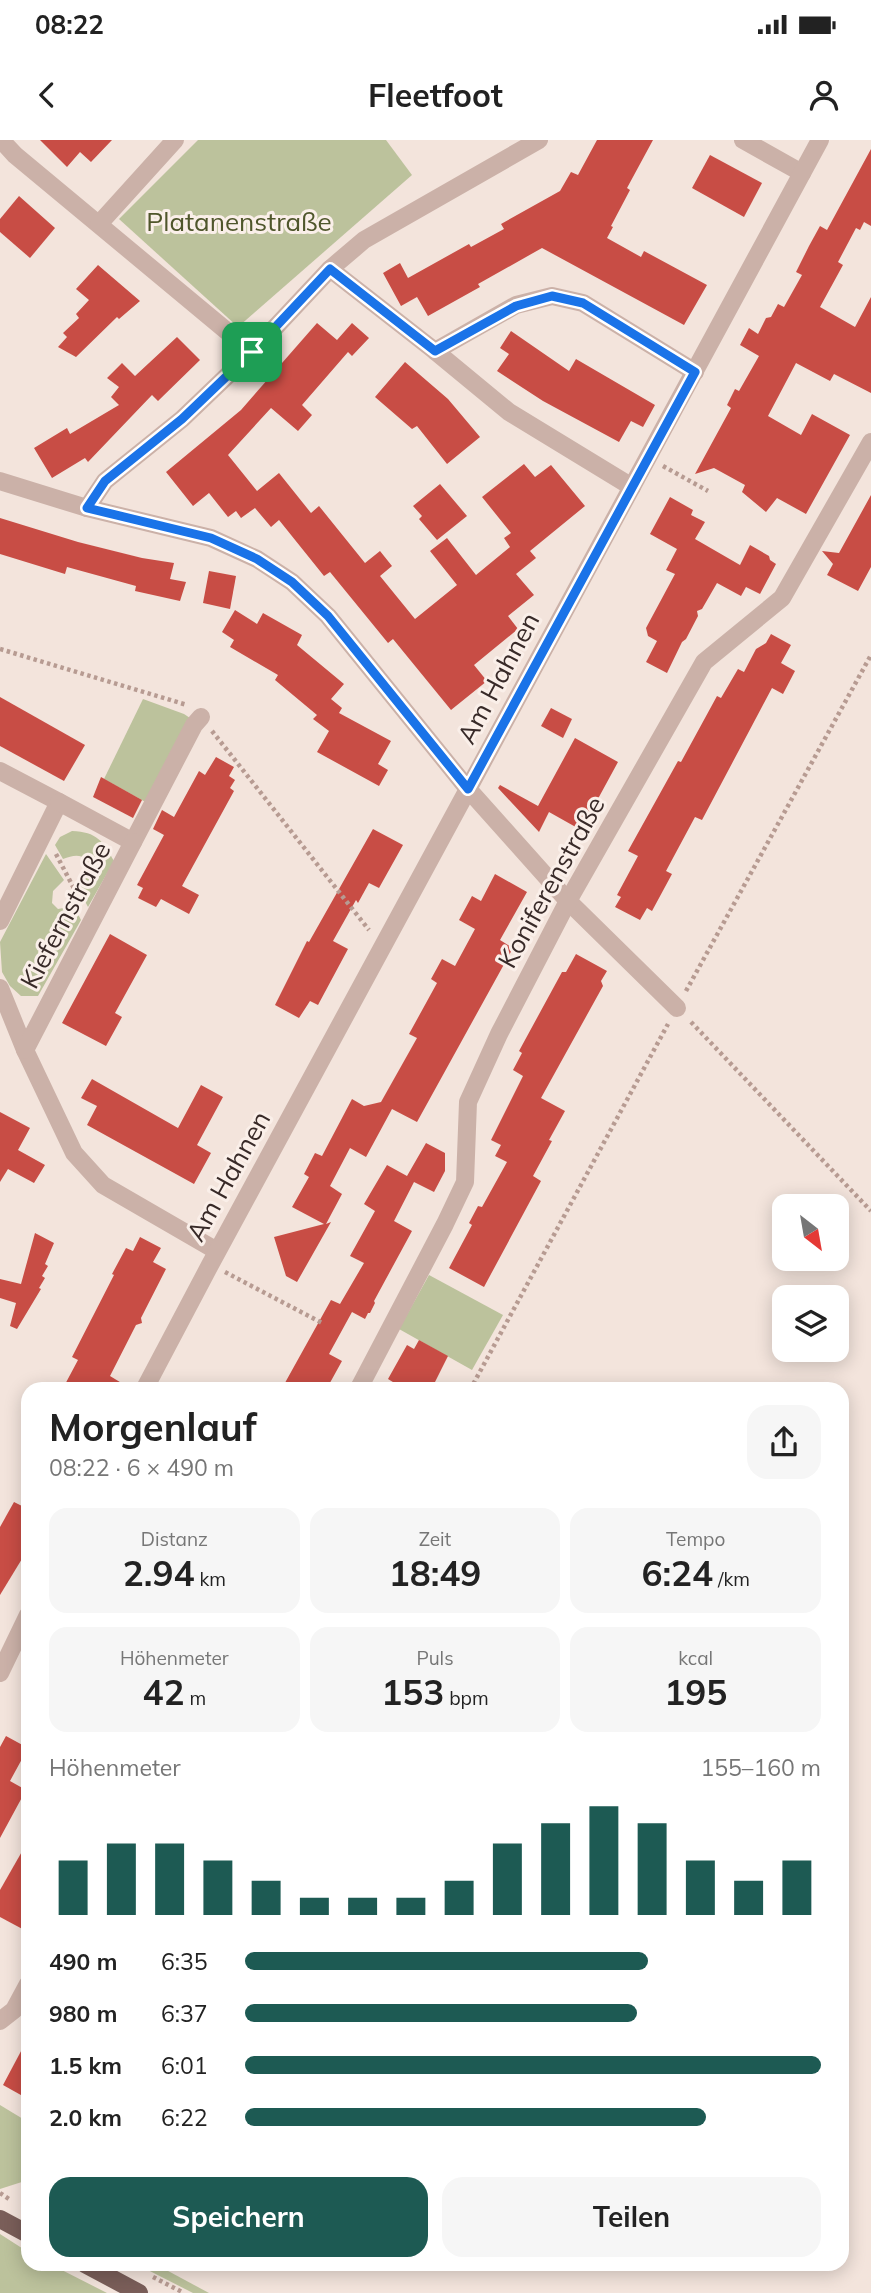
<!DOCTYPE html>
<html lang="de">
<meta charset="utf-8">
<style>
:root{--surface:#fff;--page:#f6f6f6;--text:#222;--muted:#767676;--accent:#1d5a53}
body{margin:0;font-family:Mulish,sans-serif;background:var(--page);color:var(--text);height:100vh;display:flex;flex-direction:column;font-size:26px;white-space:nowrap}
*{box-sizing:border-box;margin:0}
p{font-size:23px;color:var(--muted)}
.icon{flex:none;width:38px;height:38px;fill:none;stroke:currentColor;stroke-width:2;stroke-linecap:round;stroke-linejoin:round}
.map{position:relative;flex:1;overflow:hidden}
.side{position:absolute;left:21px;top:1242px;width:828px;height:889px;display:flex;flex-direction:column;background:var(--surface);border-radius:21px;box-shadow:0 4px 18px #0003}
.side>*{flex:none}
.needle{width:46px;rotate:149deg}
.tools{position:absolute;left:772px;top:1054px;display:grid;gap:14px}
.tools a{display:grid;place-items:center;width:77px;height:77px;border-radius:14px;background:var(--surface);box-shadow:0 4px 18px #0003;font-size:35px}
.pin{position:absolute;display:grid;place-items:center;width:60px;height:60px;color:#fff;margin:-30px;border-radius:14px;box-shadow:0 4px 10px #0006}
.round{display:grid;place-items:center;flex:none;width:74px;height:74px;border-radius:21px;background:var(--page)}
.overview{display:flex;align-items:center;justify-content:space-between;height:119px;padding:0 28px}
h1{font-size:38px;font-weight:700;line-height:52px}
.figures{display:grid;grid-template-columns:repeat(3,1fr);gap:10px;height:119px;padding:7px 28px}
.figures div{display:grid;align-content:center;border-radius:18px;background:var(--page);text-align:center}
.figures b{font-size:35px;font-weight:700}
.figures small{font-size:19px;font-weight:400}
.figures p{font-size:19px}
.chart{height:196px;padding:14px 28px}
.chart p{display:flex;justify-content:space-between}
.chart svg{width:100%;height:126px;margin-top:7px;stroke:var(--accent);stroke-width:6}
.primary-button{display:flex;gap:14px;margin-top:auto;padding:14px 28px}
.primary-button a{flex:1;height:80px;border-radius:21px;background:var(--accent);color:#fff;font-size:28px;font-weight:700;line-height:80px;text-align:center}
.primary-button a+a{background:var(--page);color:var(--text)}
ul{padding:0 28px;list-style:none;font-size:23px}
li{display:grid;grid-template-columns:112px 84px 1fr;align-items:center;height:52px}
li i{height:18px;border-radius:9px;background:var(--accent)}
.status{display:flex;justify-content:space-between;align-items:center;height:49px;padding:0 35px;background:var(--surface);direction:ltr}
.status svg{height:19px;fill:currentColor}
header{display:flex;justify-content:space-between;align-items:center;height:91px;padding:0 28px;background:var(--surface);font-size:32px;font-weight:700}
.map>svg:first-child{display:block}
</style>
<div class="status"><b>08:22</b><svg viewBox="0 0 49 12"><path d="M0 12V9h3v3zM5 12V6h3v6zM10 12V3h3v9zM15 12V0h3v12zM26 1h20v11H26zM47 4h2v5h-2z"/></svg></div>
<header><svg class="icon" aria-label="back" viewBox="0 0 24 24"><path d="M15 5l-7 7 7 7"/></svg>Fleetfoot<svg class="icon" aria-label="person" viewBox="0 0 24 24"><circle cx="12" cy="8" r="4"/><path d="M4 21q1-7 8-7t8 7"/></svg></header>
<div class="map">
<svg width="871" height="2153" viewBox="0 0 871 2153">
<rect width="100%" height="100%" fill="#f3e4dc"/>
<g fill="#bcc29c">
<polygon points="198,0 386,0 412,35 238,187 119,79"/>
<polygon points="143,559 184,574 193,580 149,664 104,639"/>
<path d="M72 691C97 692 103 701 114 721L88 767 76 744 86 738 91 731C88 714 77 713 63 719L55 705 60 697Z"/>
<polygon points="46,714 64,740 53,751 52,763 58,769 74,766 81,780 38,856 21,856 10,846 2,832 0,802"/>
<polygon points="429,1135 503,1175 472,1230 399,1189"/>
<polygon points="0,1965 28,1982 28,2040 0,2049"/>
<polygon points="0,2094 28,2112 28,2124 52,2125 107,2153 0,2153"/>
<polygon points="138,2125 157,2125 209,2153 193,2153"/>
</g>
<g fill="#c84d45">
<polygon points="40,0 112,0 91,22 80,12 67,27"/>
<polygon points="597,0 653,0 627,48 630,50 611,86 613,87 607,98 641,117 644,111 707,145 684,185 542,108 478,144 480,147 428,176 417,157 401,166 383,133 400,123 408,138 469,104 471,107 504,89 501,84 560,51 571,32 578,35"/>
<polygon points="871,9 871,86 864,82 860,90 856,88 838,122 843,125 820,167 855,187 871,157 871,253 834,234 830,241 796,223 768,276 801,295 812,274 850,295 806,374 777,358 766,372 742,352 745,345 714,328 695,334 731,268 727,265 735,249 739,251 759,216 740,205 749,188 758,194 766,178 771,177 778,164 784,167 802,135 796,132 809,106 820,86 827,90"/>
<polygon points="710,15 762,43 744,77 692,48"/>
<polygon points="19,56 55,88 30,118 0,92 0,79"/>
<polygon points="98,125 140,161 119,179 117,177 76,217 58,207 67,197 63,193 79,178 76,174 89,160 76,149"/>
<polygon points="317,183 337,200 352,183 369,198 352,216 348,212 302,265 312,275 298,291 271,268 228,315 257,351 279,333 311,373 319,366 365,423 380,411 392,426 380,436 415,479 457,445 430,411 447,398 476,435 510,407 504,398 511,393 482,357 524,324 535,337 551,325 585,366 530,411 536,418 516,434 534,455 508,476 518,489 474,525 487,541 451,570 393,499 388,503 330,432 324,436 279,380 271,387 255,368 241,378 236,371 228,377 209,353 193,366 166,332 241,270"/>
<polygon points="511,191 569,231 576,219 655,265 643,287 631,281 619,302 543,261 497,231 509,214 500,208"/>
<polygon points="177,197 200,220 158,261 152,255 88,322 85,318 52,338 34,308 67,288 70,294 119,265 111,257 119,247 107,238 122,223 135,236"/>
<polygon points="405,222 448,259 480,297 447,324 417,286 412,289 375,257"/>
<polygon points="440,344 467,376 437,400 419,379 422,376 413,366"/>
<polygon points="871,355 871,427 858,451 827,435 833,424 822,411 839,413"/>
<polygon points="670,357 693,370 691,375 705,382 695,399 740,425 750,405 769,416 770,420 776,424 760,454 746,447 741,456 717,443 702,469 697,471 698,476 686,499 682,502 667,533 646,522 657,501 648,496 646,488 675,434 666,430 677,409 650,394"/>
<polygon points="0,378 78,402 142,418 174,423 170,439 186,442 180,461 135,451 136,446 67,427 65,434 0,414"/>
<polygon points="209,431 236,436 230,469 203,463"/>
<polygon points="235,470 257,484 263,473 302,495 297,505 344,544 331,559 342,568 339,573 391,601 378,624 388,630 379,646 317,612 329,591 313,579 317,575 275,540 278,535 230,507 234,500 222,492"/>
<polygon points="771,494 791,505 781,523 795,531 783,554 772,548 702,680 695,677 666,731 672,734 652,771 647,768 640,780 615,767 621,757 617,755 638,716 628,711 678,621 681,622 717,556 721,558 738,529 744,532 756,509 766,503"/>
<polygon points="0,557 85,605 64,641 0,606"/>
<polygon points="551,568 572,579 563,598 541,586"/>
<polygon points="575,598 618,622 581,690 549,672 539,692 498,648 500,645 538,666"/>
<polygon points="216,617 234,627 229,636 235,640 230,648 234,651 182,746 199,755 189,774 161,759 156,767 138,758 143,748 137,745 164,695 153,689 162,670 174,677 199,631 205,635"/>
<polygon points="101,637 142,660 133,678 93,657"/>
<polygon points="373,689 403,705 379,748 369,743 358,763 356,760 333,801 348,809 318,865 310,861 299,878 275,865 307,801 309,802"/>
<polygon points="495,734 527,752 500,800 513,808 417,982 392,969 366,1017 350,1008 330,1046 342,1054 326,1084 331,1082 297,1142 286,1136 274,1097 324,1084 292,1067 309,1037 304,1034 315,1013 322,1016 352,959 364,966 381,962 417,898 409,894 437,843 431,839 442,819 455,826 475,789 459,780 472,756 481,761"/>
<polygon points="110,794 147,815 115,873 122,877 106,906 62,883"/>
<polygon points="576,814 607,831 601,841 603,846 541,958 565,971 549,1000 552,1001 533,1036 541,1041 484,1147 449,1128 472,1085 469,1083 478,1066 482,1067 507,1022 495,1016 501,1005 491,1000 523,936 513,930 522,913 519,911 562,832 566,832"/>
<polygon points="92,939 178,988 201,945 223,957 197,1005 211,1013 194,1044 87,985 97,966 81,958"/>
<polygon points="0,972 30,988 18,1010 45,1025 34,1043 8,1029 0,1042"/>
<polygon points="426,1003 445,1013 445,1031 434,1052 414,1042 394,1081 412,1091 374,1161 375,1163 370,1173 368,1173 365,1179 352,1172 329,1214 342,1221 326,1250 281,1250 331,1160 340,1164 364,1123 350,1116 375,1071 364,1064 387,1025 407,1036"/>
<polygon points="35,1093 54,1103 45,1124 48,1126 42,1136 45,1138 39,1148 41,1149 17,1189 10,1186 16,1163 0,1158 0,1139 21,1144"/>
<polygon points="140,1097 161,1108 153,1122 166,1129 141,1178 142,1183 136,1185 110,1236 133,1250 62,1250 78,1220 72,1217 114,1135 112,1134 126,1108 133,1111"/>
<polygon points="419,1200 448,1216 431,1250 406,1250 388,1239 407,1205 414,1209"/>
<polygon points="14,1362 28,1369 28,1409 0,1455 0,1387"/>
<polygon points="6,1596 28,1608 10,1641 26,1650 0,1698 0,1607"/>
<polygon points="28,1701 28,1792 0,1777 0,1750"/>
<polygon points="28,1898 28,1959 3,1945"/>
</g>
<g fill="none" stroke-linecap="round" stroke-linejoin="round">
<g stroke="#b79b92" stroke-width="4.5" stroke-dasharray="3.5 3.5" stroke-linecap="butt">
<polyline points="663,326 708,351"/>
<polyline points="0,509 187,565"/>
<polyline points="212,591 369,790"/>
<polyline points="56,714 81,762"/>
<polyline points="686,851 871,515"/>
<polyline points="691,882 871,1071"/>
<polyline points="225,1132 324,1184"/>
<polyline points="470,1250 668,884"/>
<polyline points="0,2053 9,2059"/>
<polyline points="153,2137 184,2153"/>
</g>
<g stroke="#cbb1a8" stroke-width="18">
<polyline points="1,0 15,15 252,212"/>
<polyline points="743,0 802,33"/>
<polyline points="99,84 175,0"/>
<polyline points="330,129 435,211 509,272 632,347"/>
<polyline points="435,211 516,165 552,156 583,163 695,232"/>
<polyline points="0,341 87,368 211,398 257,419 292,442 328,476 468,649 568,761 677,868"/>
<polyline points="87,368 105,341 182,279 252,212 330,129 364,100 539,0"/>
<polyline points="0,631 59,662 0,781"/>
<polyline points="59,662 133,702 194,585 201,577"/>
<polyline points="0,848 25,910 74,1013 103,1045 217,1111"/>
<polyline points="25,910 133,702"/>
<polyline points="144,1250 210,1125 820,0"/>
<polyline points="358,1250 445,1084 465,1042 468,962 499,894 568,761 704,522 782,458 871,302"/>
<polyline points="0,1533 28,1475"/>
<polyline points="0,1881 14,1870 28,1844"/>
</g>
<g stroke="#7a5e59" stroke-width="18">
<polyline points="0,2079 28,2094"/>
<polyline points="85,2124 139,2153"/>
</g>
</g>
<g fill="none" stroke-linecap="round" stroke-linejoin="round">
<g stroke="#fff" stroke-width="14">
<polygon id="route" points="330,129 435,211 516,166 552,156 583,163 695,232 468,649 328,476 292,442 257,419 211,398 87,368 105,341 182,279 252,212"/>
</g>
<use href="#route" stroke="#1a73e8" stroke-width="9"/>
</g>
<g text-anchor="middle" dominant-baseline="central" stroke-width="6" stroke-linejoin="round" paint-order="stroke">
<g font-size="26" fill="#4f562b" stroke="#faefe9">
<text x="239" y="81">Platanenstraße</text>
</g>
<g font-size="26" fill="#382a28" stroke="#faefe9">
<text transform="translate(498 538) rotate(-62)">Am Hahnen</text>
<text transform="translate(551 742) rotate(-61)">Koniferenstraße</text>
<text transform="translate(65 775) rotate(-62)">Kiefernstraße</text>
<text transform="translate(228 1036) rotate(-61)">Am Hahnen</text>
</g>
</g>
</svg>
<div class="tools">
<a><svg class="needle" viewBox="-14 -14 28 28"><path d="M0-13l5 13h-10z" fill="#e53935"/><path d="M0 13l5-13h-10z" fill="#767676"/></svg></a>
<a><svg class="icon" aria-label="layers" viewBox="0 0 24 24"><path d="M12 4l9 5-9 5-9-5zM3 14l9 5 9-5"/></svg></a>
</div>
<div class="pin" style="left:252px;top:212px;background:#1e9e55"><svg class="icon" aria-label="arrive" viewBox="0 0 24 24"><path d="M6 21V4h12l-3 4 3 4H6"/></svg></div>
<section class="side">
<div class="overview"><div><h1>Morgenlauf</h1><p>08:22 · 6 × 490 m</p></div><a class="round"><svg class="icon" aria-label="share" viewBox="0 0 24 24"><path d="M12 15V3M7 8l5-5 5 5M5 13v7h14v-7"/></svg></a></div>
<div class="figures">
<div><p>Distanz</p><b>2.94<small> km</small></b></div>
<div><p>Zeit</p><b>18:49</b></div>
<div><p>Tempo</p><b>6:24<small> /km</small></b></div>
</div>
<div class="figures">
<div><p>Höhenmeter</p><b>42<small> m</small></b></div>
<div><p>Puls</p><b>153<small> bpm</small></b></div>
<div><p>kcal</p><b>195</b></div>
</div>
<div class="chart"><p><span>Höhenmeter</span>155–160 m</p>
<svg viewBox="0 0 160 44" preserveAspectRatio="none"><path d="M5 44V25M15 44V19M25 44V19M35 44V25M45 44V32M55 44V38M65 44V38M75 44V38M85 44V32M95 44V19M105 44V12M115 44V6M125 44V12M135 44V25M145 44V32M155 44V25"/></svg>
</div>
<ul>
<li><b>490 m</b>6:35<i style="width:70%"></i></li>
<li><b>980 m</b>6:37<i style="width:68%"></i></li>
<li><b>1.5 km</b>6:01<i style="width:100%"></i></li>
<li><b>2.0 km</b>6:22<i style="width:80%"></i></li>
</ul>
<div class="primary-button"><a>Speichern</a><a>Teilen</a></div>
</section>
</div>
